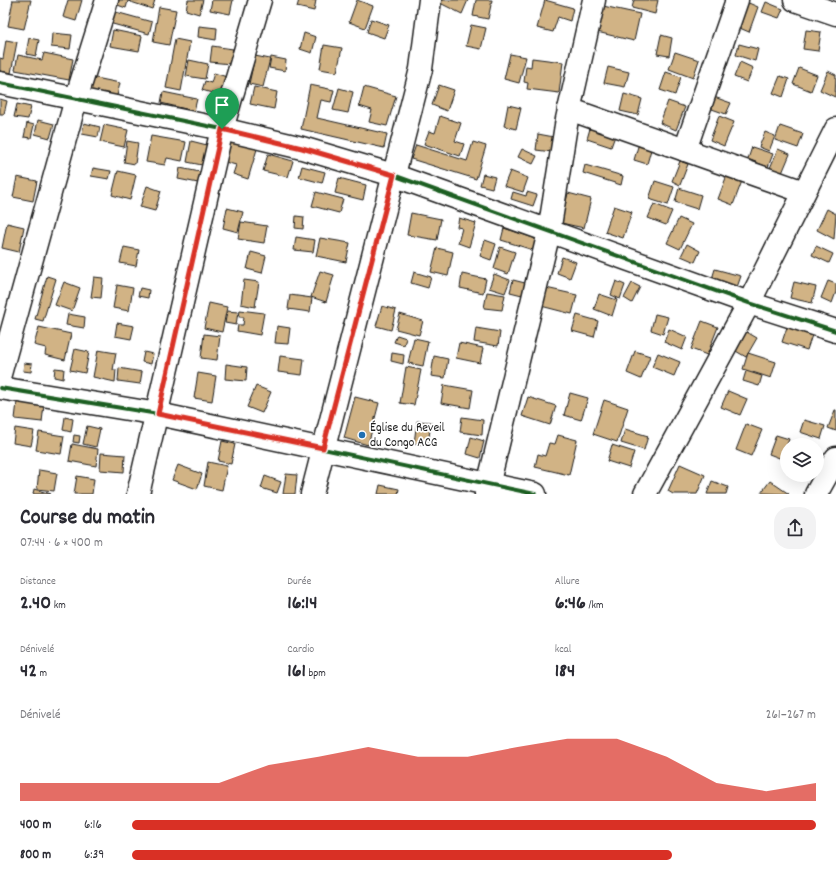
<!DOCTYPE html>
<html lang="fr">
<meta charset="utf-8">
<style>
:root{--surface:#fff;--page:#f2f2f3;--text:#2b2b33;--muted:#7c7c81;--accent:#d93025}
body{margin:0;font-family:Dekko,sans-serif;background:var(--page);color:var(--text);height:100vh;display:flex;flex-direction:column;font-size:15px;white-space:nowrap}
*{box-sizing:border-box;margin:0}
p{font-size:13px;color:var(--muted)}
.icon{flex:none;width:22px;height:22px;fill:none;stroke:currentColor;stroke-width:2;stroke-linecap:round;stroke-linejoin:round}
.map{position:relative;height:494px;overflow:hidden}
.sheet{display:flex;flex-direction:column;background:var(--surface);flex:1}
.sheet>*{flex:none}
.buttons{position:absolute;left:780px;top:438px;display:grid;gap:8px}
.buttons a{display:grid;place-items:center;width:44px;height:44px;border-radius:50%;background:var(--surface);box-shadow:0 4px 16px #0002;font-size:20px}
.pin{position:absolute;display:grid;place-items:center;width:34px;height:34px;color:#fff;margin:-41px -17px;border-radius:50% 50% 50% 0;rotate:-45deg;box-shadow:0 0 4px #0007}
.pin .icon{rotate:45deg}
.round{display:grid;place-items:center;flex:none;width:42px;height:42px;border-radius:16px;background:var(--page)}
.summary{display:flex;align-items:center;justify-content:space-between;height:68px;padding:0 20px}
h1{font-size:22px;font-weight:700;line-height:30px}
.stats{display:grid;grid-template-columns:repeat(3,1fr);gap:6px;height:68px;padding:4px 20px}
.stats div{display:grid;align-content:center}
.stats b{font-size:20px;font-weight:700}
.stats small{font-size:11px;font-weight:400}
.stats p{font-size:11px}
.chart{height:112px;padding:8px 20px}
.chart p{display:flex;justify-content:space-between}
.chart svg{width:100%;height:72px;margin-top:4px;fill:var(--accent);opacity:.7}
ul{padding:0 20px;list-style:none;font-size:13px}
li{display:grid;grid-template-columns:64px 48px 1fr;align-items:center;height:30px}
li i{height:10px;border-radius:5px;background:var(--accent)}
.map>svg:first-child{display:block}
</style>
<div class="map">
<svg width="836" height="494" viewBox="0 0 836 494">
<rect width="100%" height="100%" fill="#fff"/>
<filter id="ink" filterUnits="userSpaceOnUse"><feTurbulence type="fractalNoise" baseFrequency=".025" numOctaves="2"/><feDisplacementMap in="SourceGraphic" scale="8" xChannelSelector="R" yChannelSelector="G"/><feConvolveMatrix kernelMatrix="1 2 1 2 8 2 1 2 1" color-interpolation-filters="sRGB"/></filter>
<g filter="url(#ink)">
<g fill="#d1b385" stroke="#1c1c1c">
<polygon points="13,0 31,0 24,29 8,26"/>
<polygon points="68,0 82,0 76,21 63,17"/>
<polygon points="113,0 155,0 152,9 128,1 126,8 112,3"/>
<polygon points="188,0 203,0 199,14 186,10"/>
<polygon points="212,0 233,0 230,14 210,10"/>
<polygon points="299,0 316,0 314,11 297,7"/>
<polygon points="357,0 373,6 365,28 349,22"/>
<polygon points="436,0 468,0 462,14 436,1"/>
<polygon points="476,0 492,0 488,19 473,16"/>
<polygon points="545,0 573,8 570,21 558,17 553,32 537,28"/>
<polygon points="634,0 658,0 655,14 632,8"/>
<polygon points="744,1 758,7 749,32 735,26"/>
<polygon points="766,2 783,9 779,18 762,12"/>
<polygon points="603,6 640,14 634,41 597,32"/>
<polygon points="159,7 176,10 169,45 153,42"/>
<polygon points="112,11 152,22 149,34 109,23"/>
<polygon points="371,19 389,25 384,38 367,32"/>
<polygon points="471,25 486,28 481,49 466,46"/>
<polygon points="199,26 217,28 216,40 198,37"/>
<polygon points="113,30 142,36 139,51 110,46"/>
<polygon points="806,30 821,32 818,51 803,49"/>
<polygon points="52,33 72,35 70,49 51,47"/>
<polygon points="304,33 316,37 312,53 300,49"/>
<polygon points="661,35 672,38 669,56 657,54"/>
<polygon points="29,38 39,40 36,56 26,54"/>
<polygon points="175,39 190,42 181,91 166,88"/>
<polygon points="6,40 17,42 11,73 0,71 0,58 3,59"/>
<polygon points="739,44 758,49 755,61 736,55"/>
<polygon points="324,45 342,48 337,72 320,69"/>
<polygon points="212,46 233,49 231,64 210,62"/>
<polygon points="675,52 699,60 693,78 669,69"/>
<polygon points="44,53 73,59 69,80 15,70 18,55 42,60"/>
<polygon points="510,54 526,57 519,83 504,79"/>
<polygon points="255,56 270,59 263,87 249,84"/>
<polygon points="271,57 286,60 285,71 269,68"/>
<polygon points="532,58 563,62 559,93 527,89 528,83 524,82 526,66 531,67"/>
<polygon points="189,60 208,64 205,79 186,76"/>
<polygon points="740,62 753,68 747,82 734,77"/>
<polygon points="608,67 629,72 625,87 604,83"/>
<polygon points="799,68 817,75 811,91 793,84"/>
<polygon points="828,71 836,75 835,97 820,90"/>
<polygon points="666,72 681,77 675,95 660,90"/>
<polygon points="214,73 227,77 222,96 202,90 205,81 211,83"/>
<polygon points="780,76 789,79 783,97 773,93"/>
<polygon points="91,77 120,83 116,100 88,95"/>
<polygon points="310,85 334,90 331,102 321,100 317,118 387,134 384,148 301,129"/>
<polygon points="439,85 454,90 447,111 432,105"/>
<polygon points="254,87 277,92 274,109 250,104"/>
<polygon points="364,87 396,96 387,126 369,122 372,110 359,106"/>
<polygon points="339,88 353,92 348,113 333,110"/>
<polygon points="163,92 197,99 194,111 161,103"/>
<polygon points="624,94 642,99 638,115 620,111"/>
<polygon points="714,97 731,103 726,114 709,108"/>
<polygon points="0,99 7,101 4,114 0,114"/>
<polygon points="668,101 685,107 676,130 660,123"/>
<polygon points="17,104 31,107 28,119 14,117"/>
<polygon points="508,105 521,108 516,129 504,126"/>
<polygon points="440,116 461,123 455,141 464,144 460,156 424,144 429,131 435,133"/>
<polygon points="719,116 734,122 724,146 710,140"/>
<polygon points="38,120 54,124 50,138 35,134"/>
<polygon points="27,123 34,125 31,138 24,137"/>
<polygon points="84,123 100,127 98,137 82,134"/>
<polygon points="104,125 128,130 124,147 100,142"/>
<polygon points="591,125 616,133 611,147 587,139"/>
<polygon points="780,126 803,134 798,148 775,140"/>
<polygon points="765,132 775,136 769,151 759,147"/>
<polygon points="538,134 554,137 552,152 536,150"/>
<polygon points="151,136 186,142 182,161 167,158 165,165 146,162"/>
<polygon points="127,141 138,143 135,164 124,162"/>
<polygon points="191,141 207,145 202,165 187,162"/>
<polygon points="231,141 257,149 248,179 233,174 236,165 225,162"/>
<polygon points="473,142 486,146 476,179 411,159 416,145 467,161"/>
<polygon points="639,143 652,146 647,164 634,160"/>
<polygon points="752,147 773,154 768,167 748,159"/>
<polygon points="522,149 537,156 533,164 518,157"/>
<polygon points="778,149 790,154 782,173 770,168"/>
<polygon points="268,154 293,161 288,177 263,171"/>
<polygon points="680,161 688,164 680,185 672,181"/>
<polygon points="585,165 623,176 621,185 583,173"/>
<polygon points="302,166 325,172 322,183 299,177"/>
<polygon points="93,168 111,171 109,179 91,176"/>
<polygon points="180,168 200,172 198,183 178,179"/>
<polygon points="118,171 136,175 130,200 112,195"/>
<polygon points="510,171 528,178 523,192 504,186"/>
<polygon points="483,174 495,177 492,188 480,185"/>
<polygon points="727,175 742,181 733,205 718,199"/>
<polygon points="17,177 37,181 33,201 13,197"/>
<polygon points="339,178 366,185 363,200 335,193"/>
<polygon points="655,181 674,187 668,205 649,199"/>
<polygon points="147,186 161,191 155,211 140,207"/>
<polygon points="679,188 701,195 697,209 675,202"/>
<polygon points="316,192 343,199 339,213 312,206"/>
<polygon points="513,192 526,196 527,192 537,195 533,206 511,199"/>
<polygon points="568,193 591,199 584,228 561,223"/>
<polygon points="654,204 672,211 666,225 648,218"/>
<polygon points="614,206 632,212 623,238 605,232"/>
<polygon points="227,208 243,212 238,232 223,228"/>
<polygon points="827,209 836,214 834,239 817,230"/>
<polygon points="411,213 441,219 437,240 407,235"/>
<polygon points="296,216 304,217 303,229 295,228"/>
<polygon points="459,218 476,223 469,247 458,243 462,228 457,227"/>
<polygon points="679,218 692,224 680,249 667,243"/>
<polygon points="241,222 267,226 264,243 238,239"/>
<polygon points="7,223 24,227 19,252 2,248"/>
<polygon points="504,228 536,239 533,250 501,240"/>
<polygon points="296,237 315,240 313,252 294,250"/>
<polygon points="320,238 350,243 346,262 316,256"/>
<polygon points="485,240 496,244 491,260 480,256"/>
<polygon points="687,244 700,251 695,262 681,256"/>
<polygon points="816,246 833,254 829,263 812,255"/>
<polygon points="124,247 139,250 136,266 120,263"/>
<polygon points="500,247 515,252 508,274 494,269"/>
<polygon points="437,248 453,252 448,276 431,272"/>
<polygon points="251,252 266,256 262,273 247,269"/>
<polygon points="562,257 576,262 570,278 557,273"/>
<polygon points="715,269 741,276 736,290 711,282"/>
<polygon points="320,271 334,275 326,302 311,297"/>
<polygon points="414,272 431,277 428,288 411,283"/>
<polygon points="462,274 486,279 483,293 460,288"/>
<polygon points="494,274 510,280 505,293 489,288"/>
<polygon points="47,276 56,279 43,321 35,319"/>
<polygon points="94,277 103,278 101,298 91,297"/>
<polygon points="244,280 259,282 255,307 241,304"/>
<polygon points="513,280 525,283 522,295 510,292"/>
<polygon points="616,281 625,285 620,299 611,295"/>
<polygon points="828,281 836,284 836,292 832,303 821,298"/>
<polygon points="64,282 80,288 72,311 55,305"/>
<polygon points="794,282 816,287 812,303 790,298"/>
<polygon points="632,283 640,287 632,303 624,298"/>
<polygon points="117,285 133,288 129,311 113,308"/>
<polygon points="140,288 149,290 148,298 138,296"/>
<polygon points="546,288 577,295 572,314 541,306"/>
<polygon points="487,292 505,295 502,310 484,308"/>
<polygon points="599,294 617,300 612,316 594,309"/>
<polygon points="290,295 312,298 310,312 288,309"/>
<polygon points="209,303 227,307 222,332 204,328"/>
<polygon points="382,306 396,310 391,330 376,326"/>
<polygon points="240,310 264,313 260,335 237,331 238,325 243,325 244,317 239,317"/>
<polygon points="227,311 238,312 236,325 225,323"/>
<polygon points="68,314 85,317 84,328 66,325"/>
<polygon points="400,314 423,321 419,335 396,329"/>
<polygon points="655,314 668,317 663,334 651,330"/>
<polygon points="577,315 598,321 594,337 572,331"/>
<polygon points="702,321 718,327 707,355 691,349"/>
<polygon points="117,323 134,326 131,339 115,336"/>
<polygon points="277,326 290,328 288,344 275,343"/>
<polygon points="39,327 71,334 65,360 45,355 46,348 34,345"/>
<polygon points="787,327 812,335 807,350 782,342"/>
<polygon points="476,328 500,332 498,346 474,342"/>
<polygon points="669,329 687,337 682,350 664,342"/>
<polygon points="745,331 757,338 746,357 734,350"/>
<polygon points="204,334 220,336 217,360 201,358"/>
<polygon points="397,335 406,338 404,345 394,342"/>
<polygon points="414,338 428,341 423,366 408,363"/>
<polygon points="459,343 483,348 480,363 456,358"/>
<polygon points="75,349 89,352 85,373 70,370"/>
<polygon points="98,350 116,353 113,370 116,370 115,382 93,377"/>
<polygon points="635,351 650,356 641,379 627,373"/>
<polygon points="144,352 153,354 151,364 142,362"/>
<polygon points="392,353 404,355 403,364 391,361"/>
<polygon points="658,353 680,362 674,376 652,367"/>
<polygon points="748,353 776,362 771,378 743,369"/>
<polygon points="280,356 304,359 302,375 278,372"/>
<polygon points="434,356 448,359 445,378 431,376"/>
<polygon points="24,363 32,364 31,372 23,371"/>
<polygon points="226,364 247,367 246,381 225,379"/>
<polygon points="406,367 421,370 414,405 400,403"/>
<polygon points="55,368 64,369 63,379 54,377"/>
<polygon points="119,368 142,372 140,384 118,381"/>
<polygon points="746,371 762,376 759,386 743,381"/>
<polygon points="198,373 216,376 212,401 194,398"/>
<polygon points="444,385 473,390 470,408 441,403"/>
<polygon points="256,386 271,392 262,413 247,407"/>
<polygon points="728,391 747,399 740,415 721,407"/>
<polygon points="570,393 588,398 581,420 564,415"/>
<polygon points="355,397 379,403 368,445 344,438"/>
<polygon points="528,397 556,406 550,425 522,416"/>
<polygon points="604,400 628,408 617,442 593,434"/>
<polygon points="17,402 44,405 42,422 15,419"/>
<polygon points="835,410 836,410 836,431 828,428"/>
<polygon points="65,417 73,419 71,432 63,430"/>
<polygon points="462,417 483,420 482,435 460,432"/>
<polygon points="804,420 825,426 821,439 800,432"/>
<polygon points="417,421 431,422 428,445 414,443"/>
<polygon points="746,424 762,430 751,456 736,450"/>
<polygon points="87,426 100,429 96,447 83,444"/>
<polygon points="15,428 34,431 31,446 13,443"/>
<polygon points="625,429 648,436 644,450 621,443"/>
<polygon points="39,432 64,436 61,454 36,450"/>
<polygon points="74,435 80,436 79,443 73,442"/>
<polygon points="558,435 577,440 569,475 535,467 538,454 545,456 549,443 555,444"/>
<polygon points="776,435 789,439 782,459 769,454"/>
<polygon points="471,437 484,441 480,458 467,454"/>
<polygon points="222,441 235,444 231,464 218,461"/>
<polygon points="72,444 98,449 96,466 69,461"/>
<polygon points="612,445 634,452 629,468 607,461"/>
<polygon points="101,453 125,455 124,472 100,470"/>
<polygon points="208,462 227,466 222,490 204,486"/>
<polygon points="680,464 705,475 697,494 673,494 668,491"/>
<polygon points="178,465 202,474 197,489 172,480"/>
<polygon points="39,470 57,473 54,491 37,489"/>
<polygon points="286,474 297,475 295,494 283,494"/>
<polygon points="77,476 94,479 92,494 74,494"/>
<polygon points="265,476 281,482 277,493 261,488"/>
<polygon points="712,481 728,487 726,494 707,494"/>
<polygon points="770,481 789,494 761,493"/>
<polygon points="380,485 399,489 398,494 378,494"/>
<polygon points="34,489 51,494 33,494"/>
</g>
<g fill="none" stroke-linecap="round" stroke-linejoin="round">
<g stroke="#1c1c1c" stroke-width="25">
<g id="minor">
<polyline points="795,0 836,14"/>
<polyline points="0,83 222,129 302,148 393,175 749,303 836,331"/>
<polyline points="569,109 804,192"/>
<polyline points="685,150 737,0"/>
<polyline points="0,374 76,99 107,0"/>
<polyline points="0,388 158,414 535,494"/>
<polyline points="138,494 222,129 260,0"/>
<polyline points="312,494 421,69 430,0"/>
<polyline points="486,494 549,232 567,119 594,0"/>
<polyline points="645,494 749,303 836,129"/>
<polyline points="816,494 836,458"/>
</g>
</g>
<use href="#minor" stroke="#fff" stroke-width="22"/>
<g stroke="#fff" stroke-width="6">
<g id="cycleway">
<polyline points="0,83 222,129 302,148 393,175 749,303 836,331"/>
<polyline points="0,388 158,414 535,494"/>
</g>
</g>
<use href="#cycleway" stroke="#1b5e20" stroke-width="4"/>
</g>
</g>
<g fill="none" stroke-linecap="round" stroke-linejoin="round" filter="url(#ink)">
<g stroke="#fff" stroke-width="8">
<polygon id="route" points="222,129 302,148 394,175 323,448 158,414"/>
</g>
<use href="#route" stroke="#d93025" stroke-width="5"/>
</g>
<circle fill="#1f6fb2" stroke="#fff" stroke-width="1.5" cx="362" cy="435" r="4"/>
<g text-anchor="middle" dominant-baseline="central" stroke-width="3.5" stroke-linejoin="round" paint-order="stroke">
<g font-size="13" fill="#1c1c1c" stroke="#fff" text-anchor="start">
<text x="370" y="428">Église du Reveil<tspan x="370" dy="15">du Congo ACG</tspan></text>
</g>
</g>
</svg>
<div class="buttons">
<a><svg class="icon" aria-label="layers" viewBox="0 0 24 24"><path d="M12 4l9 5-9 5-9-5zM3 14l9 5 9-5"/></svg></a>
</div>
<div class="pin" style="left:222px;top:129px;background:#1e9e55"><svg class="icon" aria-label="arrive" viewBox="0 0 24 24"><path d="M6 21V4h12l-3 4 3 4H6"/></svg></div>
</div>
<section class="sheet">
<div class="summary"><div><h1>Course du matin</h1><p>07:44 · 6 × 400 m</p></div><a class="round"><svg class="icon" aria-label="share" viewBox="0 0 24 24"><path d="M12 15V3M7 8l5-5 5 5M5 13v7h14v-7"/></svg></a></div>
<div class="stats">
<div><p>Distance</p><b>2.40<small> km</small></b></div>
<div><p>Durée</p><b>16:14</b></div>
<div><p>Allure</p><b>6:46<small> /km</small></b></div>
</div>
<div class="stats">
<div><p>Dénivelé</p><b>42<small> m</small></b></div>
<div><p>Cardio</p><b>161<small> bpm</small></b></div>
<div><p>kcal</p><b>184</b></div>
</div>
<div class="chart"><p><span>Dénivelé</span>261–267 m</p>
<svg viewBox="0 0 160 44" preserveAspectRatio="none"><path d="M0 44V33L10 33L20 33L30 33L40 33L50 22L60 17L70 11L80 17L90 17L100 11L110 6L120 6L130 17L140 33L150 38L160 33V44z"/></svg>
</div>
<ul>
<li><b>400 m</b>6:16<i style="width:100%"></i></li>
<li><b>800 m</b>6:39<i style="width:79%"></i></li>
</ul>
</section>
